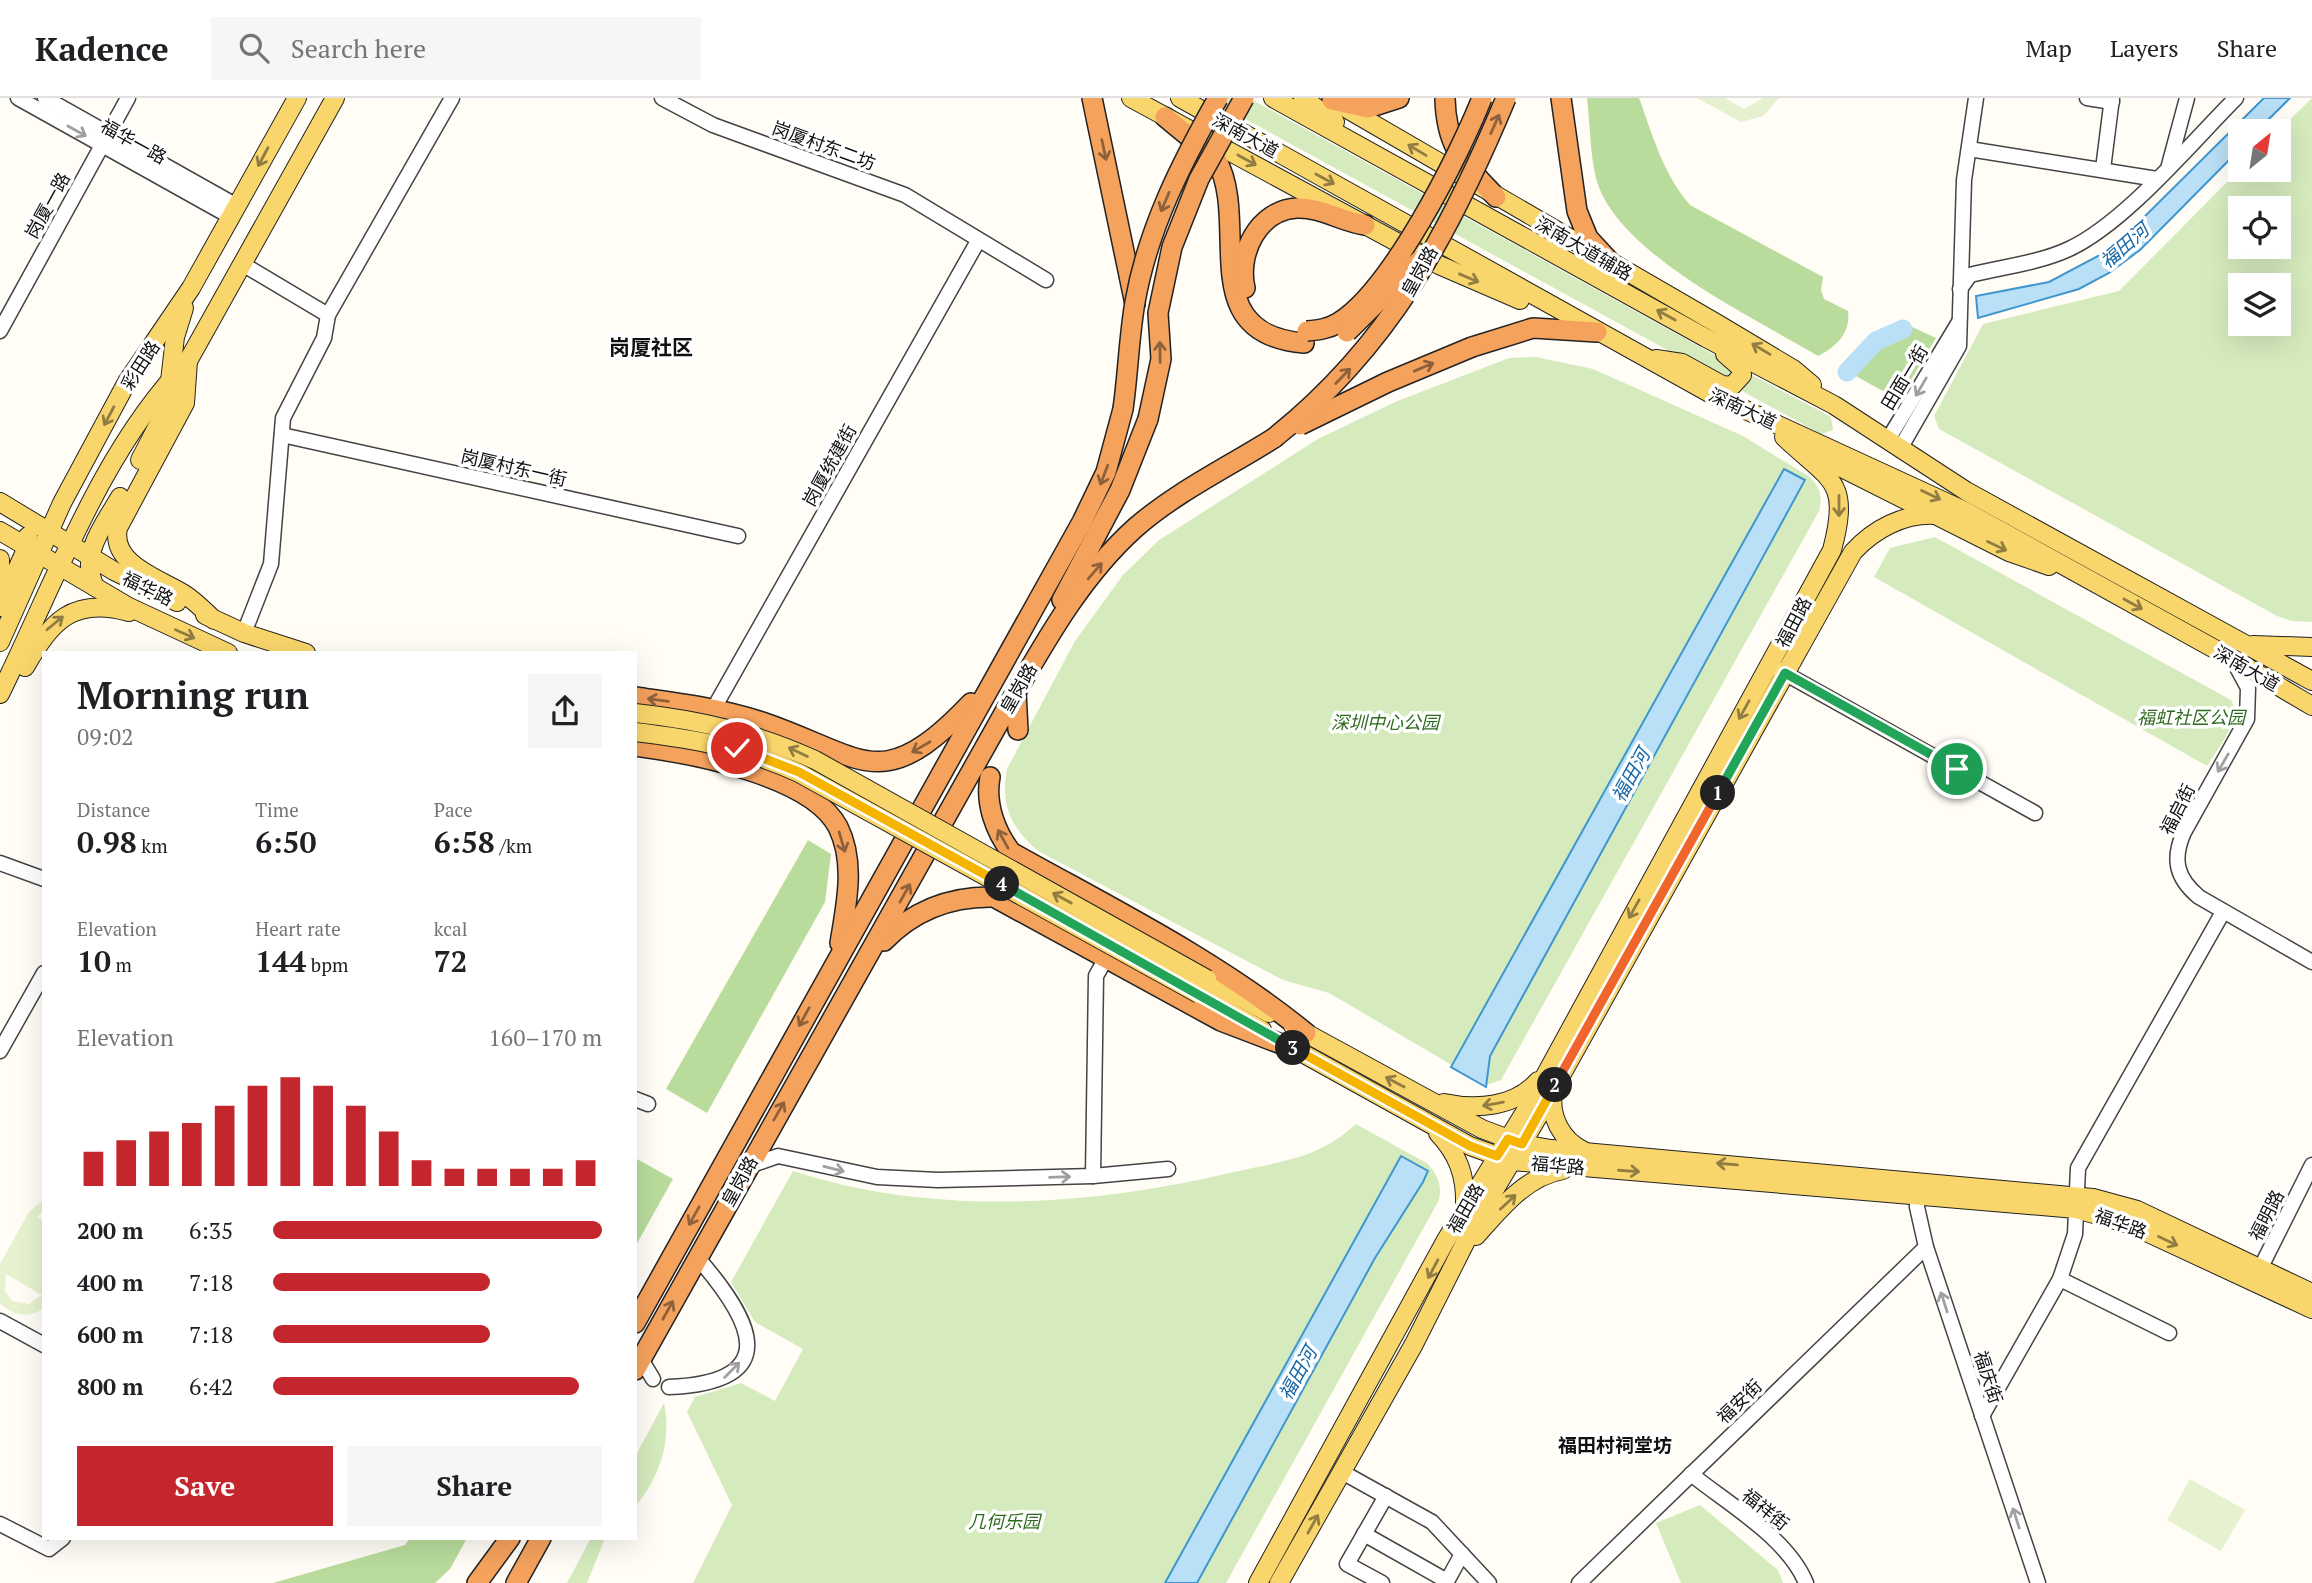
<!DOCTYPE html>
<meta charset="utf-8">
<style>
:root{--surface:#fff;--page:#f6f6f6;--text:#202124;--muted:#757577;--line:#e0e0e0;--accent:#c4262e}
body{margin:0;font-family:"PT Serif","Noto Sans SC",serif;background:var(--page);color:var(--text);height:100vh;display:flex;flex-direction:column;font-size:26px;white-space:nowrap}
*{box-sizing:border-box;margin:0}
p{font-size:23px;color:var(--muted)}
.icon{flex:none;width:38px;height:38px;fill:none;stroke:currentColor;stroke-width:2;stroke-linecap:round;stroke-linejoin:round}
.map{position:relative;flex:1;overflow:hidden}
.drawer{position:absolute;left:42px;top:553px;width:595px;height:889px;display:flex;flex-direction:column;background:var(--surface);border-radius:0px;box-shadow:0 7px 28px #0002}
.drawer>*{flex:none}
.needle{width:46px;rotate:30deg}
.controls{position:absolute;left:2228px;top:21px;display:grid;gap:14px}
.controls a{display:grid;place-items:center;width:63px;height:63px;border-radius:0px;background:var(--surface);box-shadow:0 7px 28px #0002;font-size:35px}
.pin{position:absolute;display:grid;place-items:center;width:60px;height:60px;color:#fff;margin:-30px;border:4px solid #fff;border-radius:50%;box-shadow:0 2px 7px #0007}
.km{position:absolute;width:35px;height:35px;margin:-18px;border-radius:50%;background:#222;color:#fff;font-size:19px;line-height:35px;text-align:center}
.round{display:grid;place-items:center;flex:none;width:74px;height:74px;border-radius:0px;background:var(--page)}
.summary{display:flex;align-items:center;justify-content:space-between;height:119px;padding:0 35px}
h1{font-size:38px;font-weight:600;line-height:52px}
.stats{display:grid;grid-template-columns:repeat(3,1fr);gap:10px;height:119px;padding:7px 35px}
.stats div{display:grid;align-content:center}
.stats b{font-size:30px;font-weight:600}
.stats small{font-size:19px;font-weight:400}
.stats p{font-size:19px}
.chart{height:196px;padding:14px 35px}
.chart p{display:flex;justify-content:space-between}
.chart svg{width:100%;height:126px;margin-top:7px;stroke:var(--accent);stroke-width:6}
.button{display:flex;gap:14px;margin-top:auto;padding:14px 35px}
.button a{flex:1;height:80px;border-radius:0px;background:var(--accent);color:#fff;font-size:28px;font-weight:600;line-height:80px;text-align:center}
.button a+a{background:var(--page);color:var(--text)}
ul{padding:0 35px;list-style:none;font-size:23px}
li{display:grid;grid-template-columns:112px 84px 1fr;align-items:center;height:52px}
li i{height:18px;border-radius:9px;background:var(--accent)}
header{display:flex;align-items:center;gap:42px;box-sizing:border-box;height:98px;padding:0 35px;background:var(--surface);border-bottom:2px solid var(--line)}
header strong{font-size:33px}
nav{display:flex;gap:38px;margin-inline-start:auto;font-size:24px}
.search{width:490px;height:63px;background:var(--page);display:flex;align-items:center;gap:18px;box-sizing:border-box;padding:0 24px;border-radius:0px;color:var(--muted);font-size:26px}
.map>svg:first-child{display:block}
</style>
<header>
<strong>Kadence</strong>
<div class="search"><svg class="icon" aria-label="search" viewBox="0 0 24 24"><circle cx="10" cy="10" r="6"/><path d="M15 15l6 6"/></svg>Search here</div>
<nav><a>Map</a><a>Layers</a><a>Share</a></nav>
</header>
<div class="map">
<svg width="2312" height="1485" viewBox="0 0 2312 1485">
<rect width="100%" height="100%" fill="#fffdf5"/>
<g fill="#d5ebbd" fill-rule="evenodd">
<polygon points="1207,0 1249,0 1731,266 1734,277 1722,282"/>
<path d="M2312 0V524L2292 523 2277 518 1939 331 1934 318 1983 226 2119 193 2240 71 2278 72V33ZM2240 110H2278V149H2240ZM2240 187H2278V226H2240Z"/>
<path d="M1536 259 1593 271 1743 338 1810 379C1820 390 1823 398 1819 413L1501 982 1486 987 1329 895 1283 882 1038 753C1011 729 1000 708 1007 671L1075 543 1123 477 1159 442 1318 341 1395 304 1509 260Z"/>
<polygon points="1750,276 1831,319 1833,332 1821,336 1742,293"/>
<path d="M1935 439 2231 602C2242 622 2218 650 2207 668L1874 479 1890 450Z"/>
<path d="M1356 1026 1428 1066C1438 1078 1442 1087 1439 1102L1226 1485H693L732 1407 687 1314 695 1299 741 1285 775 1303 803 1251 755 1224 731 1184 793 1073C935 1119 1091 1108 1234 1074 1282 1063 1318 1061 1356 1026Z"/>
<path d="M664 1305C672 1343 660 1378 635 1409V1359Z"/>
<polygon points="1700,1407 1778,1472 1783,1485 1681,1485 1656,1425"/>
<polygon points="591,1440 605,1440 587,1485 567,1485"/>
</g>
<g fill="#b9dc9c">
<path d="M1587 0H1639C1653 38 1663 76 1690 107L1823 179 1821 192 1824 201 1848 213C1851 235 1836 249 1818 258 1755 220 1615 155 1596 80 1590 55 1590 26 1587 0Z"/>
<polygon points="1912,229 1936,240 1899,302 1854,277 1883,244"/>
<polygon points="808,742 831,756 825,804 707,1015 666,991"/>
<polygon points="635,1060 673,1081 635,1149"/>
<polygon points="410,1440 467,1440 450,1471 435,1485 273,1485 405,1447"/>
</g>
<g fill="#e6f2cf" fill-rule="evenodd">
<polygon points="1697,0 1725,0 1744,11 1763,0 1779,0 1763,18 1741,24"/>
<path d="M44 1101V1112L37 1119 44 1123V1210C29 1221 13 1218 0 1205V1166L29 1114ZM6 1177V1176L42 1197 29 1206 12 1203 5 1193Z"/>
<polygon points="2190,1381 2245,1412 2221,1453 2167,1422"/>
</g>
<g fill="#b9e0f7" stroke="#3f96cf" stroke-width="2">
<polygon points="2264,0 2290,0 2257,33 2240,33 2240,51 2140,152 2109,175 2079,191 1978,220 1976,198 2049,184 2113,150"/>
<polygon points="1784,371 1805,382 1490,958 1486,989 1451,969"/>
<polygon points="1401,1058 1428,1073 1423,1084 1375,1160 1197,1485 1165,1485"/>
</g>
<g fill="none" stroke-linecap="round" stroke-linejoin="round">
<polyline stroke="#b9e0f7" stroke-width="19" points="1847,274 1876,243 1903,231"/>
<g stroke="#444" stroke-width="17">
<g id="minor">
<polyline points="18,0 231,119"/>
<polyline points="45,0 237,108"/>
<polyline points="662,0 713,27 905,97 1046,182"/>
<polyline points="2087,0 2112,4"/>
<polyline points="1969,51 2157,81"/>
<polyline points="2169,67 2187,0"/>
<polyline points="2103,71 2112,0"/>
<polyline points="244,167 328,217"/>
<path d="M1960 191 1970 177C2002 169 2039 165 2069 151 2125 125 2191 45 2236 0"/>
<polyline points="0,233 128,0"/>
<polyline points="282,337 738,438"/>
<polyline points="1889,340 1959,224"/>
<polyline points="1901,349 1959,248 1964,82 1976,0"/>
<polyline points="244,535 271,466 283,320 324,240 328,217 452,0"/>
<path d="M2234 564 2248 590 2247 621 2184 734C2172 761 2176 780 2199 799L2312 864"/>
<polyline points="1777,571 2035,715"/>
<polyline points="714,610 978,143"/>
<polyline points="0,765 44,781"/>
<polyline points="0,953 44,875"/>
<polyline points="635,1001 648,1006"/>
<polyline points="749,1068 778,1058 877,1079 938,1082 1093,1078 1168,1071"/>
<polyline points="1093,1078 1096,878 1106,860"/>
<polyline points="1917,1089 1917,1109 1926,1149 2038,1485"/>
<polyline points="2256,1179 2312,1067"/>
<polyline points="0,1223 44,1247"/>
<polyline points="2169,1235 2060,1181 2075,1136 2078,1070 2223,814"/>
<polyline points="641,1261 653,1281"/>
<path d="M669 1289C786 1284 751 1221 697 1159"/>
<polyline points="1982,1318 2060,1181"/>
<polyline points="1342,1374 1432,1424 1489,1485"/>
<path d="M1691 1376C1728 1406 1788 1440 1806 1485"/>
<polyline points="0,1426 49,1451 63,1440"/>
<polyline points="1364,1436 1447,1483"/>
<polyline points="1382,1485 1347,1466 1386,1398"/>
<polyline points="1446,1485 1462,1456"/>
<polyline points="1579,1485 1926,1149"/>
</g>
</g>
<g stroke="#222" stroke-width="20">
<g id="major">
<polyline points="1131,0 1439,167 1520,202"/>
<polyline points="1180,0 1713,297 1965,413 2231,560 2312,608"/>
<polyline points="1273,0 1706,240 1834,307 1966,393 2312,583"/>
<polyline points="1303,0 1335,24"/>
<polyline points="1337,5 1716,225 1793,271 1812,287"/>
<polyline points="1656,261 1682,265 1722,287 1732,288 1742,277 1741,270 1725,256"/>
<polyline points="1816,357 2009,454 2049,468"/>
<polyline points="140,362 167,310 175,239 184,210"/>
<polyline points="0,404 114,473 177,504"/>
<polyline points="0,433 129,509 228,555"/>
<polyline points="0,461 0,488"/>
<path d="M95 489C79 456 104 427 120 399"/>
<polyline points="0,509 24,456 28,438"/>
<polyline points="205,517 244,535 306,555"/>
<path d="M214 522C205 513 195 503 184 496 160 481 110 466 118 430L185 305 188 263 335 0"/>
<polyline points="0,544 62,405 127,284 191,190 297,0"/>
<polyline points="2253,547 2312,549"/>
<path d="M25 569C51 524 72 498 129 514"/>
<path d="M0 596C55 485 101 352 188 263"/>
<polyline points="1207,881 1269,915"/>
<polyline points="1199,896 1262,932"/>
<polyline points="1293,928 1482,1031 1522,1046 1551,1051 2093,1100 2137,1112 2312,1195"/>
<polyline points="1286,946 1470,1048 1512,1063 2076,1111 2129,1126 2312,1211"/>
<path d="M1553 993C1549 1018 1561 1042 1584 1053"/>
<path d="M1444 1005C1477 1012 1515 1009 1538 983"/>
<path d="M1438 1035C1458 1056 1466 1078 1465 1107"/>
<path d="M1476 1138C1500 1111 1526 1078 1563 1072"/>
<path d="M1258 1485 1446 1142 1528 1009 1832 452C1851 381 1830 383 1784 339"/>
<path d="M1279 1485 1414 1246 1476 1123 1539 1017 1853 454C1874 431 1904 415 1936 417"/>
</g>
</g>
<g stroke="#222" stroke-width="22">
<g id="highway">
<polyline points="1092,0 1135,206"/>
<path d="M1445 0C1446 50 1464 65 1496 99"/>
<polyline points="1561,0 1577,113 1588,140 1613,167"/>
<polyline points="1332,2 1368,10 1399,0"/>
<path d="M1165 19 1216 61C1252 125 1192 236 1304 245"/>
<path d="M1245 190C1237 156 1258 112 1297 110 1321 109 1342 124 1365 127"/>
<polyline points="1472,249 1533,230 1597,234"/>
<polyline points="1062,502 1120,392 1148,321"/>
<polyline points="1016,594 1018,632"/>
<path d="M635 599C678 605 720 610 762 624 865 659 880 700 971 605"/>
<path d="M635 648C689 655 811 677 838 729 856 765 846 808 840 845"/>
<path d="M990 679C985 705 995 733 1011 754 1111 810 1217 862 1306 935"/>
<path d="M884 843C914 812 951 798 994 799L1221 923 1297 952"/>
<polyline points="635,1225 1082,424 1106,374 1123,311"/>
<path d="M635 1272 1016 594C1050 535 1084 476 1135 430 1176 394 1228 369 1274 340"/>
<polyline points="477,1485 510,1440"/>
<polyline points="516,1485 541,1440"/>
</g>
</g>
<use href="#minor" stroke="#fff" stroke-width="14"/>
<use href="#major" stroke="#f9d66b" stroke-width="18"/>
<use href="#highway" stroke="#f5a25d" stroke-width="19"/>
<g stroke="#222" stroke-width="20" stroke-linecap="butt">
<g id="major-bridge">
<path d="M635 615C700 622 756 635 815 662L1207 881"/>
<path d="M635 634C694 641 745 650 799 675L1199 896"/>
</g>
</g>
<g stroke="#222" stroke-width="22" stroke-linecap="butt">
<g id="highway-bridge">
<path d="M1307 233C1318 232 1328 231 1338 225 1391 193 1459 58 1482 0"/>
<polyline points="1347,234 1420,162"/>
<path d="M1123 311C1128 276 1129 239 1135 204 1148 130 1182 64 1218 0"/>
<polyline points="1148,321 1161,261 1158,215 1172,149 1199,81 1244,0"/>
<polyline points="1300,327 1388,284 1472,249"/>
<path d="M1274 340C1390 248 1450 134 1506 0"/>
</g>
</g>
<use href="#major-bridge" stroke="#f9d66b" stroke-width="18"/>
<use href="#highway-bridge" stroke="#f5a25d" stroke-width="19"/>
</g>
<defs><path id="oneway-shaft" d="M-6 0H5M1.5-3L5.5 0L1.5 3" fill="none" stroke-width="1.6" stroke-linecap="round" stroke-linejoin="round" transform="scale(1.75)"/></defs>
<g stroke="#8e613b">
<use href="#oneway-shaft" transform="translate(1495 26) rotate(-66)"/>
<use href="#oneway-shaft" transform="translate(1104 52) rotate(78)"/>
<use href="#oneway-shaft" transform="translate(1165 104) rotate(113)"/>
<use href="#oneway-shaft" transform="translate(1160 254) rotate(-91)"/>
<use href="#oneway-shaft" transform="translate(1424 269) rotate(-23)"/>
<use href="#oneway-shaft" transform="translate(1343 278) rotate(-46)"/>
<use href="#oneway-shaft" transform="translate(1104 377) rotate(111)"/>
<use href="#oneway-shaft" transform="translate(1095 473) rotate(-49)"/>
<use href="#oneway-shaft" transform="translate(658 602) rotate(-172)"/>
<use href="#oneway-shaft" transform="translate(921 649) rotate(150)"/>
<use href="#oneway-shaft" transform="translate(1003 741) rotate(-119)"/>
<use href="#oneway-shaft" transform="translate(842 744) rotate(74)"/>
<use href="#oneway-shaft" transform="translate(905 795) rotate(-61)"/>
<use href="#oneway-shaft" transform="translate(804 919) rotate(119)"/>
<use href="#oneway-shaft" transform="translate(779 1013) rotate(-60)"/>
<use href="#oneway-shaft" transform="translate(694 1118) rotate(119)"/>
<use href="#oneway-shaft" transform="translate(668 1212) rotate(-61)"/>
</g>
<g stroke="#a0a0a0">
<use href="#oneway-shaft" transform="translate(77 33) rotate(29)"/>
<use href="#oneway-shaft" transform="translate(1921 289) rotate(120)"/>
<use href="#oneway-shaft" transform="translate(2223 665) rotate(120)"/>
<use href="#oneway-shaft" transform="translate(834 1071) rotate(14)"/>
<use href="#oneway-shaft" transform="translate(1060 1079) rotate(-2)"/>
<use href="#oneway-shaft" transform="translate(1944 1204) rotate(-108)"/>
<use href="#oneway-shaft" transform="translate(732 1272) rotate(-45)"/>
<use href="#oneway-shaft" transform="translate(2016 1420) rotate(-108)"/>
</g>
<g stroke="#917d42">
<use href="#oneway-shaft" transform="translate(1417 52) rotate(-149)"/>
<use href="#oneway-shaft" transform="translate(263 59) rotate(118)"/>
<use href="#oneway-shaft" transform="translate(1247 62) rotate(29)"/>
<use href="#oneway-shaft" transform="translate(1325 81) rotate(29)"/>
<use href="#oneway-shaft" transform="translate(1469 180) rotate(23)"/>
<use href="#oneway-shaft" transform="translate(1666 217) rotate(-151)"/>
<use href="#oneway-shaft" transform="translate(1761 251) rotate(-149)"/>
<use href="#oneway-shaft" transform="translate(109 318) rotate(118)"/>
<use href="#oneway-shaft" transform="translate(1931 397) rotate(26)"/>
<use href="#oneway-shaft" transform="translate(1839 408) rotate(90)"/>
<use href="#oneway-shaft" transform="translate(1997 448) rotate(26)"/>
<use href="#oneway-shaft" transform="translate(2133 506) rotate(29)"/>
<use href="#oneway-shaft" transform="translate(55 525) rotate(-40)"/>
<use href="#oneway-shaft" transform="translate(185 536) rotate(24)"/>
<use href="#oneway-shaft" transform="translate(1744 612) rotate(119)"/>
<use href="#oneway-shaft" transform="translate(798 654) rotate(-155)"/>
<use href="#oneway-shaft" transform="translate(1062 800) rotate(-151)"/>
<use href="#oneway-shaft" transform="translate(1634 811) rotate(119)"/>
<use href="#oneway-shaft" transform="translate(1395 984) rotate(-152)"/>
<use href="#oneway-shaft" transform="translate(1493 1006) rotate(170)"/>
<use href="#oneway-shaft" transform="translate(1727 1066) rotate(-175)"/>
<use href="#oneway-shaft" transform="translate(1629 1073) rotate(4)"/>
<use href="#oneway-shaft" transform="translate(1508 1104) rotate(-43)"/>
<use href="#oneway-shaft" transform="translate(2168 1143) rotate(25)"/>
<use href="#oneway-shaft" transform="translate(1433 1171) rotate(118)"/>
<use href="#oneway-shaft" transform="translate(1313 1426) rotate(-61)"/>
</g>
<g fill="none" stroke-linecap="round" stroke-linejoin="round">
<g stroke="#fff" stroke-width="14">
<polyline id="split-1" points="1718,695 1785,575 1957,671"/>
</g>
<g stroke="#fff" stroke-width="14">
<polyline id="split-2" points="1555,987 1718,695"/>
</g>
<g stroke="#fff" stroke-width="14">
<polyline id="split-3" points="1293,950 1470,1048 1497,1058 1508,1041 1522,1046 1555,987"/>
</g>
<g stroke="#fff" stroke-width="14">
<polyline id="split-4" points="1002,786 1293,950"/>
</g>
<g stroke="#fff" stroke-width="14">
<polyline id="split-5" points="737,650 799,674 1002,786"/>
</g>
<use href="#split-1" stroke="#22a559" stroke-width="9"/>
<use href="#split-2" stroke="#f0652b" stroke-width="9"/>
<use href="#split-3" stroke="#f5b400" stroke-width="9"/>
<use href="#split-4" stroke="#22a559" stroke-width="9"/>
<use href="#split-5" stroke="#f5b400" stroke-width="9"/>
</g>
<g text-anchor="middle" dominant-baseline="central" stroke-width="7" stroke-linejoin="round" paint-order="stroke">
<g font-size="18" fill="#111" stroke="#fff">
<text transform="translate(1246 37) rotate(29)">深南大道</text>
<text transform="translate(134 43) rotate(29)">福华一路</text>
<text transform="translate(824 47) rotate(20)">岗厦村东二坊</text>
<text transform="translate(47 107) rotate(-61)">岗厦一路</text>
<text transform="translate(1584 150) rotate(30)">深南大道辅路</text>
<text transform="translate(1419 173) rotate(-61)">皇岗路</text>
<text transform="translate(140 267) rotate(-57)">彩田路</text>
<text transform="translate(1904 279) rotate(-59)">田面一街</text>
<text transform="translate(1743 310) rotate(25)">深南大道</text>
<text transform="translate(829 367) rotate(-61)">岗厦统建街</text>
<text transform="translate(514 369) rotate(13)">岗厦村东一街</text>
<text transform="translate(148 490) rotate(26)">福华路</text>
<text transform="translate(1793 524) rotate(-62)">福田路</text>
<text transform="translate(2247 570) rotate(30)">深南大道</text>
<text transform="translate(1018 590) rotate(-60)">皇岗路</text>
<text transform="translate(2177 711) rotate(-63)">福启街</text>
<text transform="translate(1558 1067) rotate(5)">福华路</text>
<text transform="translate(739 1083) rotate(-61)">皇岗路</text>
<text transform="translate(1465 1110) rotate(-60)">福田路</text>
<text transform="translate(2266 1117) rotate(-63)">福明路</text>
<text transform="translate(2121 1125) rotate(20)">福华路</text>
<text transform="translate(1989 1279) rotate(72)">福庆街</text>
<text transform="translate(1739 1303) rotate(-44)">福安街</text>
<text transform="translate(1766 1411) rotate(39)">福祥街</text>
</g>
<g font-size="18" font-style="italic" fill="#2f6b1f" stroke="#fff">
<text x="2191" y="619">福虹社区公园</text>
<text x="1385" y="624">深圳中心公园</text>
<text x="1004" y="1423">几何乐园</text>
</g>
<g font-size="19" font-style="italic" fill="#1768a6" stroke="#fff">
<text transform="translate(2124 147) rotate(-41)">福田河</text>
<text transform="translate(1630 677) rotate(-61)">福田河</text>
<text transform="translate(1297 1275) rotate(-61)">福田河</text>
</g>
<g font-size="19" font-weight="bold" fill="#111" stroke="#fff">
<text x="1615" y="1346">福田村祠堂坊</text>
</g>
<g font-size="21" font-weight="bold" fill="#111" stroke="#fff">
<text x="651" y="249">岗厦社区</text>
</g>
</g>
</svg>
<div class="controls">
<a><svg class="needle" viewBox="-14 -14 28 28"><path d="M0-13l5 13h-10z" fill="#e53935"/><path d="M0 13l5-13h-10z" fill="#757577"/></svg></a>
<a><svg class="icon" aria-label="locate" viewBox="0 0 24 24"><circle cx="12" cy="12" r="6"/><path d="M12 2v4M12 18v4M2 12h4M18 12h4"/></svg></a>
<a><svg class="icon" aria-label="layers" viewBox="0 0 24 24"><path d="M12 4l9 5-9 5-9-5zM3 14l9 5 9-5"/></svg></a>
</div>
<div class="pin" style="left:1957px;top:671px;background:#1e9e55"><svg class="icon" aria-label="arrive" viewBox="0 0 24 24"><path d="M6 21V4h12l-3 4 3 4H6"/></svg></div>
<div class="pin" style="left:737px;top:650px;background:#d93025"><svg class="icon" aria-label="check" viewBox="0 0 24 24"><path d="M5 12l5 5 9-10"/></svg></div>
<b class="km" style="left:1718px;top:695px">1</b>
<b class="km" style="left:1555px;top:987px">2</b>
<b class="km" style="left:1293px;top:950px">3</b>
<b class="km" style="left:1002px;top:786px">4</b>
<section class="drawer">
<div class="summary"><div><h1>Morning run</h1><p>09:02</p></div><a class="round"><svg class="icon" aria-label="share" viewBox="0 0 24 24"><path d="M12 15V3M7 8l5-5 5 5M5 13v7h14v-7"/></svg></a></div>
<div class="stats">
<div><p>Distance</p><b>0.98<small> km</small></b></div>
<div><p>Time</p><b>6:50</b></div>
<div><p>Pace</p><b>6:58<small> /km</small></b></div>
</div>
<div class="stats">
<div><p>Elevation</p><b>10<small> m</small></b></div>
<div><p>Heart rate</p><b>144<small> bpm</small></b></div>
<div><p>kcal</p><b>72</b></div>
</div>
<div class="chart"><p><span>Elevation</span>160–170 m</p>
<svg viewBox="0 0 160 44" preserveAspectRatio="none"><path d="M5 44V32M15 44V28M25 44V25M35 44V22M45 44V16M55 44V9M65 44V6M75 44V9M85 44V16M95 44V25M105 44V35M115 44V38M125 44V38M135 44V38M145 44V38M155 44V35"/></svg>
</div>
<ul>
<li><b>200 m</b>6:35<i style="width:100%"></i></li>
<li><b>400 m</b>7:18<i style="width:66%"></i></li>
<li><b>600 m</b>7:18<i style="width:66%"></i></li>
<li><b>800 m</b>6:42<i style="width:93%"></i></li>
</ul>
<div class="button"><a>Save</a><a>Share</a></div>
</section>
</div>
